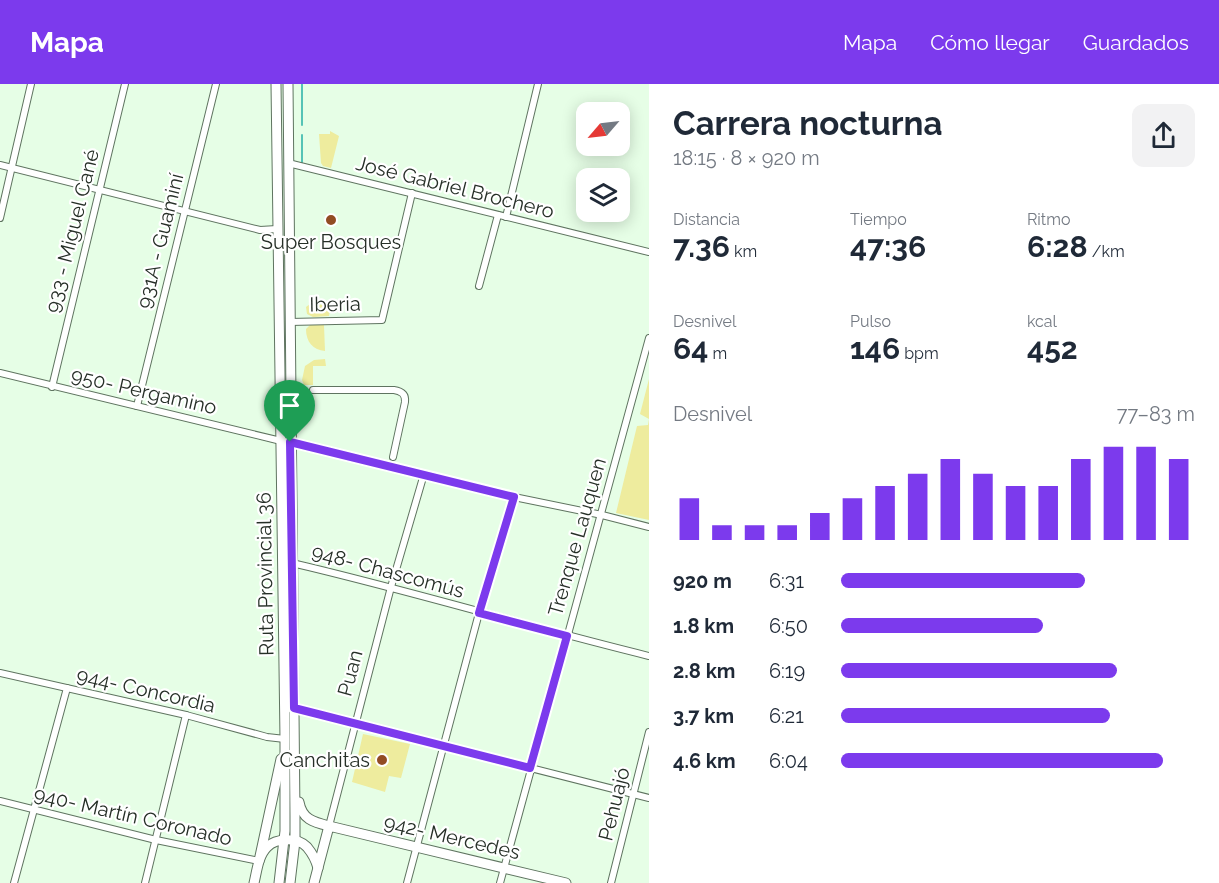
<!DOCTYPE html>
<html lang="es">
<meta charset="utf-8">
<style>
:root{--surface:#fff;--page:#f2f2f3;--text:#1f2937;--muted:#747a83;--accent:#7c3aed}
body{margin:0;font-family:Raleway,sans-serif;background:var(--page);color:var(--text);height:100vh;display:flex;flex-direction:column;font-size:22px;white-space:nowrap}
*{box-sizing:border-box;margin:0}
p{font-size:20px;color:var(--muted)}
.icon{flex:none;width:33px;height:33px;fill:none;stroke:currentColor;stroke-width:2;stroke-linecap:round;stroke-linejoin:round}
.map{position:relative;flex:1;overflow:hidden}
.details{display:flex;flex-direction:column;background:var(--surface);width:570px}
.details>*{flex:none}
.needle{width:39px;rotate:242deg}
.fabs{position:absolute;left:576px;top:18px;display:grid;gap:12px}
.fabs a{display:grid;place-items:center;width:54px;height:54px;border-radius:12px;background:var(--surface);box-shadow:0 3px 15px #0003;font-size:30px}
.pin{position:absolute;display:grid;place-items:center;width:51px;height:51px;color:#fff;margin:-62px -26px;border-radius:50% 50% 50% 0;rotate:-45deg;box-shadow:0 0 6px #0007}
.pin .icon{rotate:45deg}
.round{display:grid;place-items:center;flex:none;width:63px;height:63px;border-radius:12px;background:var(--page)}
.head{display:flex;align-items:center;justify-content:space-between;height:102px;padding:0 24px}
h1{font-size:33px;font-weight:700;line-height:45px}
.figures{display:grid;grid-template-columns:repeat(3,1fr);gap:9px;height:102px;padding:6px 24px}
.figures div{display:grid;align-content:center}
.figures b{font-size:30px;font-weight:700}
.figures small{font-size:16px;font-weight:400}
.figures p{font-size:16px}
.chart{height:168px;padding:12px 24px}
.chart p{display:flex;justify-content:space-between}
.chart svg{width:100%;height:108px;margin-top:6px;stroke:var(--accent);stroke-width:6}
ul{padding:0 24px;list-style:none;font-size:20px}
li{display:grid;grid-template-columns:96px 72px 1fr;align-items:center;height:45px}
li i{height:15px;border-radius:8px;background:var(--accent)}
header{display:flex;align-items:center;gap:36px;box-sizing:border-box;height:84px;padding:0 30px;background:var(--accent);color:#fff}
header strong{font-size:28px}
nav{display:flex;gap:33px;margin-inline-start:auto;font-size:21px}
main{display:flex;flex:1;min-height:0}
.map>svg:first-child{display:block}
</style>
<header>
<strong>Mapa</strong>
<nav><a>Mapa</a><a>Cómo llegar</a><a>Guardados</a></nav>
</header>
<main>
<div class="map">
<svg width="649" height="799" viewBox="0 0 649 799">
<rect width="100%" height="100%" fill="#e6fee6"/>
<g fill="#eeec9e">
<polygon points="330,47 339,52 331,84 323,82 321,79 319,50 330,50"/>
<polygon points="310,220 328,221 330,226 329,232 313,233 307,230 306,223"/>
<path d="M310 241H324L325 267C313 266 306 258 306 245Z"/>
<polygon points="325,275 326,282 313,282 313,301 304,301 302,296 305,282 314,276"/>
<polygon points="649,295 649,436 616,429 637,342 648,341 649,335 640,330"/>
<polygon points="363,650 410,660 401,694 389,692 385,708 352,698"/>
</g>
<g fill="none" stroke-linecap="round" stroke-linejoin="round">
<g stroke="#55c3b6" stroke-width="2">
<polyline points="302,0 302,41"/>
<polyline points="302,51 302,80"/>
</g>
<g stroke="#5f7460" stroke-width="8">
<g id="minor">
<polyline points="288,79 649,168"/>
<polyline points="0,81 260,146 277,145"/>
<polyline points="506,133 538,0"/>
<polyline points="0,134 31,0"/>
<polyline points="479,202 498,131"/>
<polyline points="289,238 382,236 412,109"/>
<polyline points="0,289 281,357"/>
<polyline points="52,303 125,0"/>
<path d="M313 306H394C401 307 406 310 405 318L393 373"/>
<polyline points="137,322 216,0"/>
<polyline points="291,358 514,413 602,431 649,443"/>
<path d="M292 479C412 507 530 543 649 572"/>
<polyline points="0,589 186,631 267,653 285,655"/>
<polyline points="294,624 649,714"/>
<polyline points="0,717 156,756 259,777"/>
<polyline points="329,742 391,503 424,390"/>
<polyline points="14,799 67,604"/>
<polyline points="145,799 186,631"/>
<polyline points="407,799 479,529 514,413"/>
<polyline points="500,799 649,254"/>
<polyline points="611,799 649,648"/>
</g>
</g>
<g stroke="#5f7460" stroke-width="11">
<g id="secondary">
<path d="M254 799C257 787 258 772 267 763 276 754 297 753 307 763 312 769 316 776 318 784"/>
<polyline points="314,799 329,742 566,799"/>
</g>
</g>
<g stroke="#5f7460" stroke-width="11">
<g id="primary">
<polyline points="276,0 285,655 285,747 279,799"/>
<polyline points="288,0 295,732 295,757 290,799"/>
<path d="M299 718C302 735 313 738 329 742"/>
<polyline points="259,777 281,675"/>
</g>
</g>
<use href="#minor" stroke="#fff" stroke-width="6"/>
<use href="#secondary" stroke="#fff" stroke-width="9"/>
<use href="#primary" stroke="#fff" stroke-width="9"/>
</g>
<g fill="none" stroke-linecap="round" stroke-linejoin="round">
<g stroke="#fff" stroke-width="12">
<polygon id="route" points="290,358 514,413 479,529 567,552 530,684 294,624"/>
</g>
<use href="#route" stroke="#7c3aed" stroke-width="8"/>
</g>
<g fill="#924c23" stroke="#fff" stroke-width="2">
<circle cx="331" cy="136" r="6"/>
<circle cx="382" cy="676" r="6"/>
</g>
<g text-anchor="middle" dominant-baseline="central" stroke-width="4.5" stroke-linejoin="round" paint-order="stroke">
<g font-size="20" fill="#262f27" stroke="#fff">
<text transform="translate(455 103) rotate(14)">José Gabriel Brochero</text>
<text transform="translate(72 147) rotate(-76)">933 - Miguel Cané</text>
<text transform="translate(160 157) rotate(-76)">931A - Guaminí</text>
<text transform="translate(335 220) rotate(-1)">Iberia</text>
<text transform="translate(144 307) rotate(13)">950- Pergamino</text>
<text transform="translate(577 453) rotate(-74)">Trenque Lauquen</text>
<text transform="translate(388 487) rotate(15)">948- Chascomús</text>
<text transform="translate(265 490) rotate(-91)">Ruta Provincial 36</text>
<text transform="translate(350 589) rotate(-75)">Puan</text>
<text transform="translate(146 606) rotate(13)">944- Concordia</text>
<text transform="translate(614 720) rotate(-76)">Pehuajó</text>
<text transform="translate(133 732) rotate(13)">940- Martín Coronado</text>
<text transform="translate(452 753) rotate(13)">942- Mercedes</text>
</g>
<g font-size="20" fill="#262f27" stroke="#fff">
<text x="331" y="158">Super Bosques</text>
<text x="370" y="676" text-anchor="end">Canchitas</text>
</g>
</g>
</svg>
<div class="fabs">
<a><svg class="needle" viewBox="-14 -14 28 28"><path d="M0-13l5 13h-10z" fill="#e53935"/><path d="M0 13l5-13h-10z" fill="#747a83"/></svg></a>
<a><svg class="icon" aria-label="layers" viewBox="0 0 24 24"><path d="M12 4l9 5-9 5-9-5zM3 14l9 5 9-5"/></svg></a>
</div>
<div class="pin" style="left:290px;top:358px;background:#1e9e55"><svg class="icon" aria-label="arrive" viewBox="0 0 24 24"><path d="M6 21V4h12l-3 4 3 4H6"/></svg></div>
</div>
<section class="details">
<div class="head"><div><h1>Carrera nocturna</h1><p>18:15 · 8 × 920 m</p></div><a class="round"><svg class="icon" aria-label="share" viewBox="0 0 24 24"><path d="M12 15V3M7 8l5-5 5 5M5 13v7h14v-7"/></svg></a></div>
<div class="figures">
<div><p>Distancia</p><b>7.36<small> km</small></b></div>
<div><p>Tiempo</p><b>47:36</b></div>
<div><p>Ritmo</p><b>6:28<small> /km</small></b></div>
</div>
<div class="figures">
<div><p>Desnivel</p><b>64<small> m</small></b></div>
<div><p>Pulso</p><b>146<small> bpm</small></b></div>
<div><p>kcal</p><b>452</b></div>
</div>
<div class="chart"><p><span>Desnivel</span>77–83 m</p>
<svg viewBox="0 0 160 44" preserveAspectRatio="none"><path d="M5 44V27M15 44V38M25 44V38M35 44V38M45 44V33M55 44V27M65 44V22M75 44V17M85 44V11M95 44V17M105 44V22M115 44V22M125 44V11M135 44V6M145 44V6M155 44V11"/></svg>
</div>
<ul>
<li><b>920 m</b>6:31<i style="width:69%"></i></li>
<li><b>1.8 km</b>6:50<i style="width:57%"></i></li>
<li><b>2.8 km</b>6:19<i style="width:78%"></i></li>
<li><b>3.7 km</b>6:21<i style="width:76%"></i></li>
<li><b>4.6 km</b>6:04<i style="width:91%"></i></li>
</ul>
</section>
</main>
